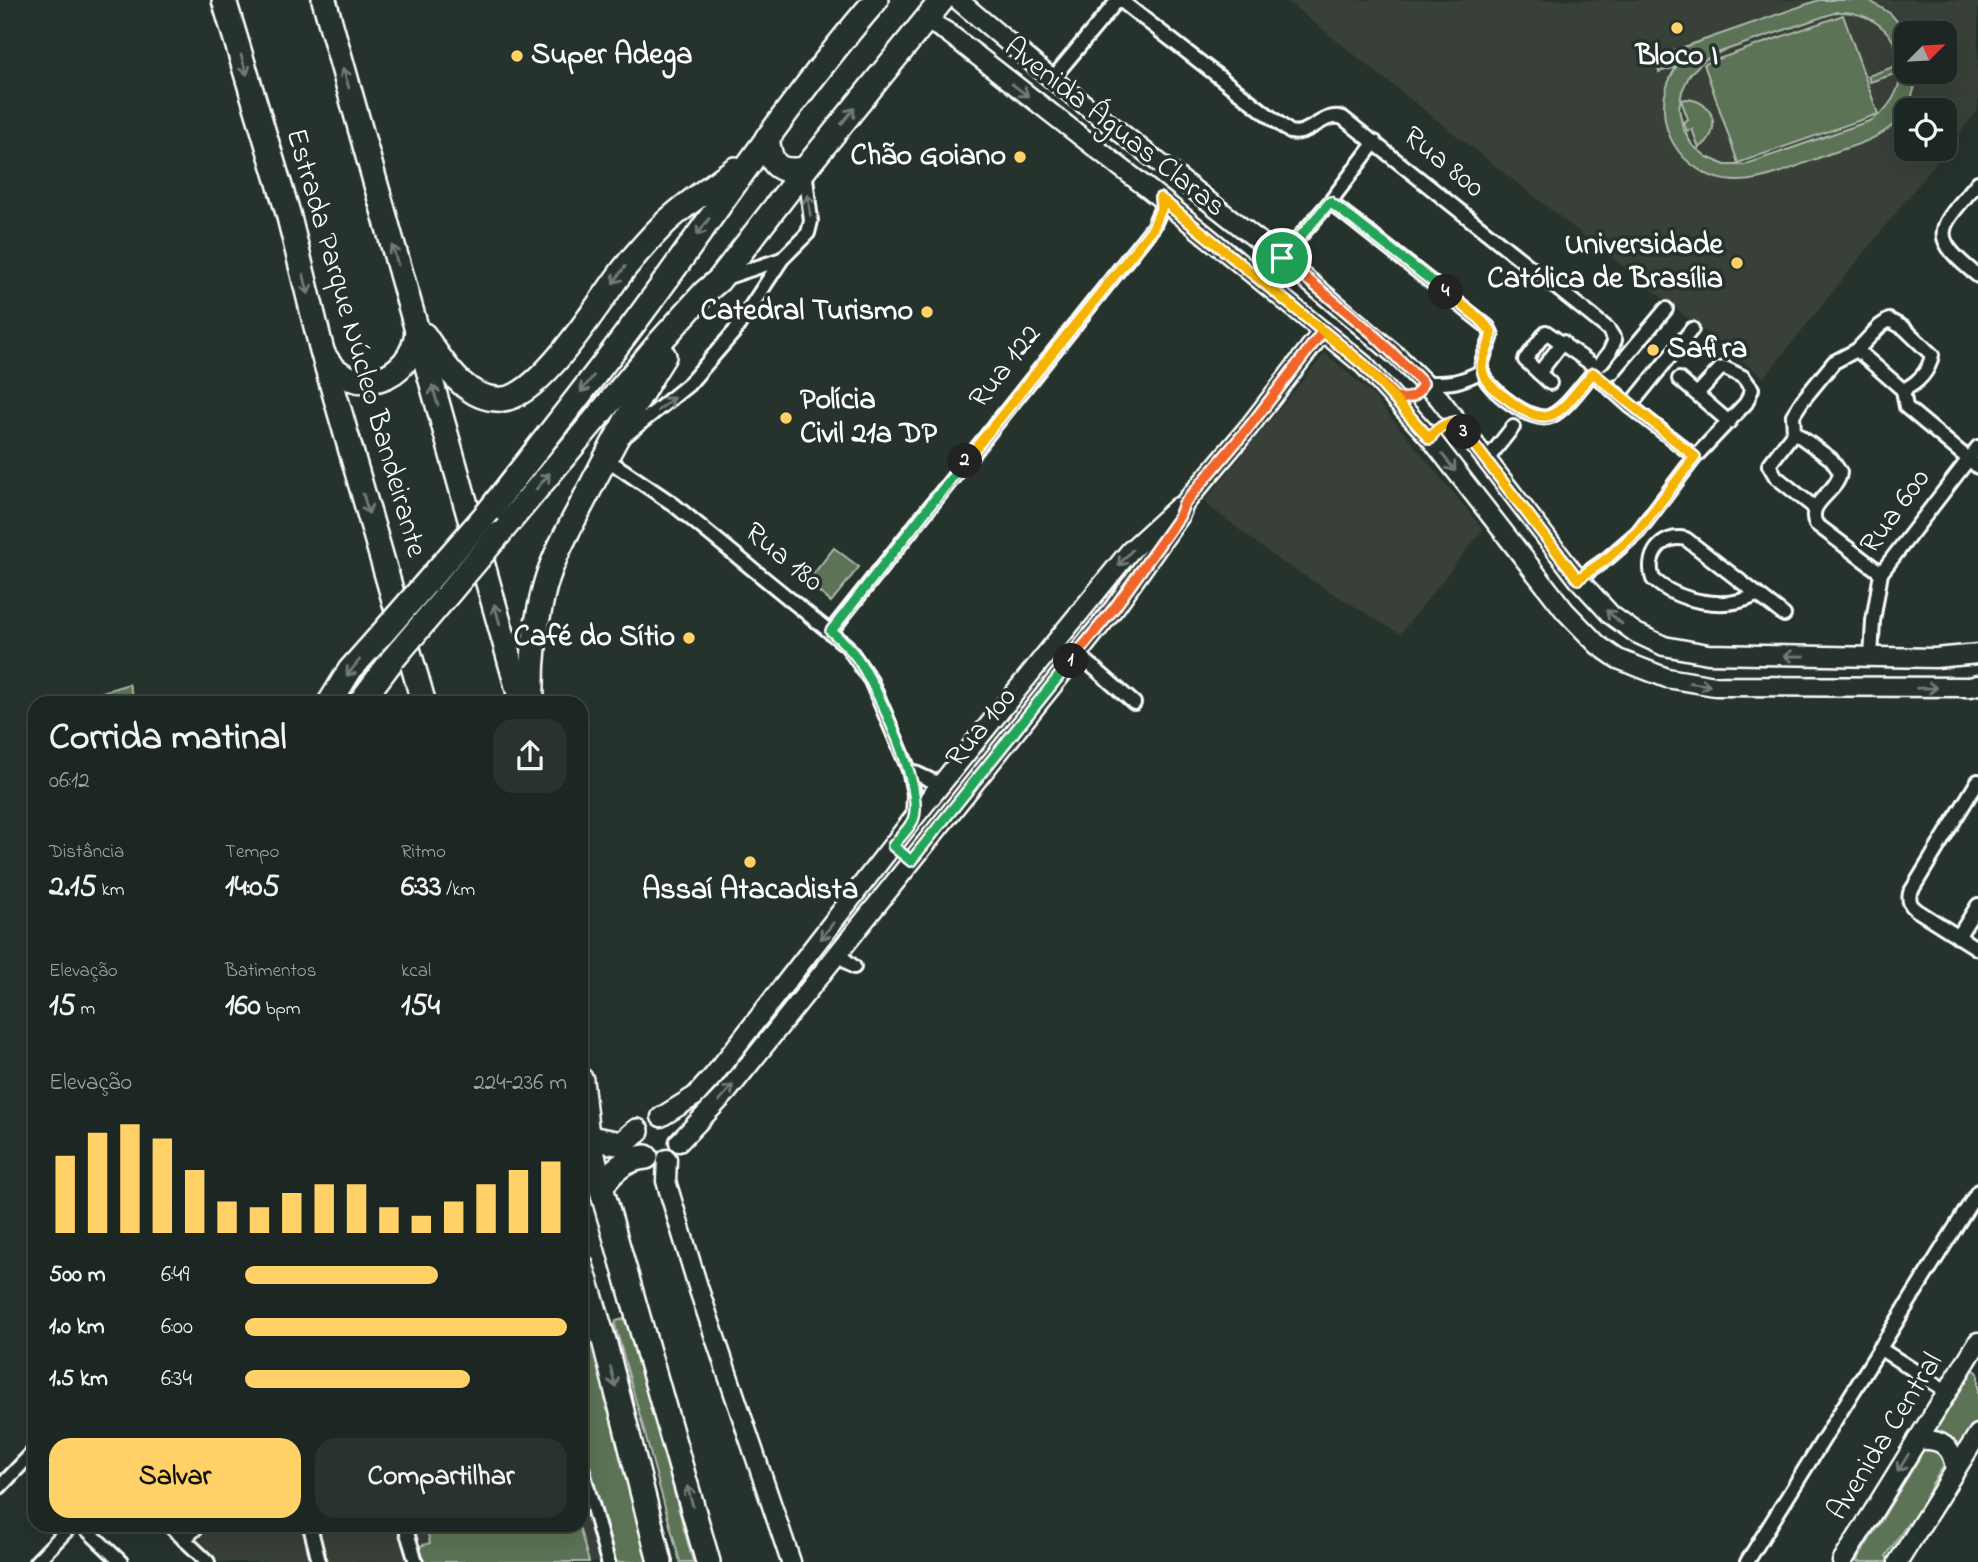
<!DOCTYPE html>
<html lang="pt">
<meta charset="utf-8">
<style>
:root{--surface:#1c2622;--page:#29322f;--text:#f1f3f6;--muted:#a0a5a5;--line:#3a4340;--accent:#ffd166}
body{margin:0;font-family:"Indie Flower",sans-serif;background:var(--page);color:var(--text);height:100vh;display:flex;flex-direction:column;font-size:26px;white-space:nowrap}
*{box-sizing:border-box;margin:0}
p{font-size:23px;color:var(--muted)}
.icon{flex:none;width:38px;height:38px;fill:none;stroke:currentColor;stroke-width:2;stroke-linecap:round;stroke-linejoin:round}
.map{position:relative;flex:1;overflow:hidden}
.details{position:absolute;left:28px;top:696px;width:560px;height:836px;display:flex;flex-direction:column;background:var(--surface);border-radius:21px;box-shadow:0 7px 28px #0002,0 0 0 2px var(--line)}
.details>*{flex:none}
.needle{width:46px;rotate:66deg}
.fabs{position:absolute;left:1894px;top:21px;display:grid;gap:14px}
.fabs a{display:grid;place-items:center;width:63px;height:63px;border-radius:14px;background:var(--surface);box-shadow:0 7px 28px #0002,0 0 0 2px var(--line);font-size:35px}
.pin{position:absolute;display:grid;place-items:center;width:60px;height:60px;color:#fff;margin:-30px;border:4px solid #fff;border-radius:50%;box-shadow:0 2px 7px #0007}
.km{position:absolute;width:35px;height:35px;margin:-18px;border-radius:50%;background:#222;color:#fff;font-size:19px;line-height:35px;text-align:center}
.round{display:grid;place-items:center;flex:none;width:74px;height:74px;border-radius:21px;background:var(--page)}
.overview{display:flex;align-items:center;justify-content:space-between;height:119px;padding:0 21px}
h1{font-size:38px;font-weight:700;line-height:52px}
.metrics{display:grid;grid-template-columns:repeat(3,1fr);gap:10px;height:119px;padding:7px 21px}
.metrics div{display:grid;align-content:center}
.metrics b{font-size:30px;font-weight:700}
.metrics small{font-size:19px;font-weight:400}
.metrics p{font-size:19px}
.chart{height:196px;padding:14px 21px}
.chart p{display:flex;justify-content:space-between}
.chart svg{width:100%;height:126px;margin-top:7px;stroke:var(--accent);stroke-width:6}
.cta{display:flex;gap:14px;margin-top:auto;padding:14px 21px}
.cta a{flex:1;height:80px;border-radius:21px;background:var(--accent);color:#111;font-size:28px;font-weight:700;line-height:80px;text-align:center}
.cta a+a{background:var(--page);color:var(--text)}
ul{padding:0 21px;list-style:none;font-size:23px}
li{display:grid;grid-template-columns:112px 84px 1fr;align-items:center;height:52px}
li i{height:18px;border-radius:9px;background:var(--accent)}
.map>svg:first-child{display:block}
</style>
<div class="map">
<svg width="1978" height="1562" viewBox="0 0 1978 1562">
<rect width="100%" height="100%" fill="#26332d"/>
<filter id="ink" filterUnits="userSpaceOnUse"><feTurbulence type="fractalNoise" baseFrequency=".0143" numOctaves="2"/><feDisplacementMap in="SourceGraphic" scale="14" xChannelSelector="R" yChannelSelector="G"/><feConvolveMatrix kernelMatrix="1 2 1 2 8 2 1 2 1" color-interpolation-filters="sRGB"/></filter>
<g filter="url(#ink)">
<g fill="#393f38" fill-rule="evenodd">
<path d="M1285 0H1978V110L1764 378ZM1906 33H1944V72H1906ZM1906 110H1944V149H1906Z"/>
<polygon points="1325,353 1372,394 1483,529 1400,634 1277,559 1204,502"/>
<polygon points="581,1449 611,1562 211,1562 174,1526 581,1526"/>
</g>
<g fill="#5b7357" stroke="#adb9ab" stroke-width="2" fill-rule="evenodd">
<path d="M1819 0H1872L1870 1 1891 14 1907 33 1906 72H1917C1915 92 1909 111 1894 124 1876 141 1849 147 1826 155 1784 170 1736 198 1695 167 1682 158 1672 144 1667 129 1661 108 1664 86 1676 67L1659 72 1655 57ZM1837 12C1870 11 1896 31 1901 64L1868 76 1870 82 1901 72C1899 93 1890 108 1872 120L1744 165H1725L1707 157 1692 145 1683 128 1679 109 1682 91 1690 74 1703 61 1720 52Z"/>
<polygon points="1843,15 1878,114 1738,163 1704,64"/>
<path d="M1687 99C1715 101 1723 133 1699 148L1692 129 1687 131 1683 122 1688 119 1681 100Z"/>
<polygon points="834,548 859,567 831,602 807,582"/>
<polygon points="129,684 135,703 66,703"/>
<path d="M581 1311C589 1337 599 1364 604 1391 606 1400 603 1409 612 1416L649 1562H614L581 1441Z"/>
<polygon points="624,1319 633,1340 693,1562 680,1562 615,1325 616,1321"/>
<polygon points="1971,1367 1978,1373 1978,1423 1960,1452 1929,1431"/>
<polygon points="1924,1443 1949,1458 1932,1484 1920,1516 1912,1529 1908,1523 1886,1556 1889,1562 1856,1562 1920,1457 1918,1450"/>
<polygon points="426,1526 579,1526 589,1562 421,1562 417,1547 430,1543"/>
</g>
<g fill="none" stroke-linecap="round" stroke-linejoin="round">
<g stroke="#fff" stroke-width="18">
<g id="street">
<path d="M1120 0 1290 132C1310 137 1323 111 1343 118L1608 329 1615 340 1609 353 1593 373 1630 406 1695 457 1638 532 1608 558 1578 579"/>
<polyline points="1052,79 1118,0"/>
<path d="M1978 182C1941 228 1924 233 1978 276"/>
<path d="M1330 202 1488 327 1492 335C1490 346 1479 360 1482 371 1486 389 1533 425 1551 416 1568 407 1581 386 1593 373"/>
<polyline points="1281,258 1330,202 1375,142"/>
<polyline points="722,279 782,259"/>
<polyline points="1539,373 1563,342"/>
<polyline points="1679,379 1729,422"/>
<polyline points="1601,380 1613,372 1666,309"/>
<path d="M1423 383C1451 383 1457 384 1482 371"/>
<polyline points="1550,383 1525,360 1546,332 1597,368"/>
<path d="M1903 390 1857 350 1880 326 1889 320 1904 328 1932 355C1929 371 1918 383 1903 390L1906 407 1978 467"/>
<polyline points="1630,406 1692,329"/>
<path d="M1794 432 1831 459 1840 472C1839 492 1805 502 1816 524L1881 573"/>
<polyline points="621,439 688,385 734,332 782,259 808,233 811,221 805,169"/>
<polyline points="1695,457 1746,403 1752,389 1743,377 1725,368 1720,369 1697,394"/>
<polyline points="605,458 673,504 847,646 871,681 909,770 914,794 913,819"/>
<polyline points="1486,461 1513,427"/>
<polyline points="1815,508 1776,477 1769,465 1794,432 1793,415 1802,401 1834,362 1857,350"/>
<path d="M1756 595C1726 611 1678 602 1653 579 1645 557 1661 533 1686 539L1784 615"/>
<polyline points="831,631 1153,227 1161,209 1160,198"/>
<polyline points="1077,653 1134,703"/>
<polyline points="1871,658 1873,621 1881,573 1978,447"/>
<polyline points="909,770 941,785"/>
<path d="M1978 781 1910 893C1908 902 1911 906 1918 911L1978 949"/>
<polyline points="1958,937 1978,905"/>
<polyline points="837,953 854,967"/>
<polyline points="1879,1348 1948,1392"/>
<polyline points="581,1464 608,1562"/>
<polyline points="0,1487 35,1450"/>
<polyline points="83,1526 121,1562"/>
<polyline points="170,1526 208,1562"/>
<polyline points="310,1526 319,1562"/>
<polyline points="405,1526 416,1562"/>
<polyline points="184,1540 198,1526"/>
<polyline points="36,1562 71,1526"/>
<polyline points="1747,1562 1978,1191"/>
</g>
</g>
<g stroke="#fff" stroke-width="23">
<g id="secondary">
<polyline points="958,0 1052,79 1281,258 1398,357 1439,398 1578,579 1611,615 1636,633 1664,646 1708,654 1935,658 1978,654"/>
<polyline points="926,20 947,32 1160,198 1364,365 1431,439 1565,611 1598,645 1618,659 1667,678 1715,686 1970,687 1978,685"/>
<polyline points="661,1117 695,1096 714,1075 913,819 1063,633 1130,551 1178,507"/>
<polyline points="679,1142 727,1092 1115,607 1179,517 1184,504 1249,427 1323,331"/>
<polyline points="667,1159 666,1181 699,1290 791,1562"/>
<path d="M1917 1440C1941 1438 1953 1446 1955 1471"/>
<polyline points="1842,1562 1978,1342"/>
<polyline points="1898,1562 1978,1434"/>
</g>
</g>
<g stroke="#fff" stroke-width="28">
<g id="highway">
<polyline points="224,0 288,213 321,347 424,704"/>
<polyline points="324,0 522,704"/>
<path d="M767 138C771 165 776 173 805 169"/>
<path d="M424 335C442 361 465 402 503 399 542 396 600 300 624 269 636 254 650 238 663 225 685 204 711 187 735 169"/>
<path d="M325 357C352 401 413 380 417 331"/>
<path d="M489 511C541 444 594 378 644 310 721 206 791 98 876 0"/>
<polyline points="499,534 659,343 705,292 719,280 805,169 942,0"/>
<polyline points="329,704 350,670 381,635"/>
<polyline points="359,704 393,659"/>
<path d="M532 704C531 668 534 632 542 598 549 563 568 531 584 500 609 451 634 403 664 356"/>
<polyline points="581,1080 586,1127 601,1187 708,1562"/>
<polyline points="589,1138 622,1144 637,1131"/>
<path d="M601 1187C613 1170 625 1159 646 1157"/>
<polyline points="581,1265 605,1344 660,1562"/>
</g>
</g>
<use href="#street" stroke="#26332d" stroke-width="12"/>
<use href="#secondary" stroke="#26332d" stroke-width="18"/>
<use href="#highway" stroke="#26332d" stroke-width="23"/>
<g stroke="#fff" stroke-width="28" stroke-linecap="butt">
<g id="highway-bridge">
<polyline points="381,635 489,511"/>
<polyline points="393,659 499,534"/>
</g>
</g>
<use href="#highway-bridge" stroke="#26332d" stroke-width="23"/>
</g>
<defs><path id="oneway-shaft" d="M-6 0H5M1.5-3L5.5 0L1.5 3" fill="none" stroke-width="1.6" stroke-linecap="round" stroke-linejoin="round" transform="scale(1.75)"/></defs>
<g stroke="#727a76">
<use href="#oneway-shaft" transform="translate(244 65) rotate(73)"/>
<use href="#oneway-shaft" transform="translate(346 78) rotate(-106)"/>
<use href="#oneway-shaft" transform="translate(1020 90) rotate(37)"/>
<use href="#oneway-shaft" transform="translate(848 116) rotate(-51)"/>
<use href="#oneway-shaft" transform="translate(809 205) rotate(-97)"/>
<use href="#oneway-shaft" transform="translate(703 227) rotate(125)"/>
<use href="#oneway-shaft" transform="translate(395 255) rotate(-106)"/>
<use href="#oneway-shaft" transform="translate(619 275) rotate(126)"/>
<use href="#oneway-shaft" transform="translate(306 284) rotate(76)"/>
<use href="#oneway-shaft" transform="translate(587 384) rotate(128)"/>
<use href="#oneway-shaft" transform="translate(435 395) rotate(-106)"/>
<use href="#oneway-shaft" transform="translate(666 404) rotate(-39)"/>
<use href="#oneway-shaft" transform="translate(1449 463) rotate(52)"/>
<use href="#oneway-shaft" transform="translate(543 481) rotate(-50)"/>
<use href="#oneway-shaft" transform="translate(366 504) rotate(74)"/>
<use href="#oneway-shaft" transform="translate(1125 558) rotate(131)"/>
<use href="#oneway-shaft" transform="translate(497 614) rotate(-106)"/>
<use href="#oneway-shaft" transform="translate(1614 617) rotate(-139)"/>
<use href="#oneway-shaft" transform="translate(1794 656) rotate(-179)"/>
<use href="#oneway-shaft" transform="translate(353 668) rotate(129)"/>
<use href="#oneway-shaft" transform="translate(1700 684) rotate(7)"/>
<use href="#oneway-shaft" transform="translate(1927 688) rotate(-1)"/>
<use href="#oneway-shaft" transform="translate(827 931) rotate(128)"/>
<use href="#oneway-shaft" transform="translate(726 1093) rotate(-49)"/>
<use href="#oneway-shaft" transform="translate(613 1377) rotate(76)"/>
<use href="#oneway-shaft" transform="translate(1903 1463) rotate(122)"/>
<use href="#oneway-shaft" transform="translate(690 1496) rotate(-106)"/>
</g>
</g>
<g fill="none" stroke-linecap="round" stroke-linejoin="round" filter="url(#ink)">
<g stroke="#fff" stroke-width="14">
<path id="split-1" d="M1071 661 1115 607 1179 517 1184 504 1249 427 1323 331 1364 365 1396 398C1410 400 1418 396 1423 383L1371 332 1282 258"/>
</g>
<g stroke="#fff" stroke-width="14">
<path id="split-2" d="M965 461 831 631C840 639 850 648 857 658 876 685 926 790 913 820 909 829 899 838 893 846L911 861 1071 661"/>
</g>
<g stroke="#fff" stroke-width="14">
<path id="split-3" d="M965 461 1153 228 1161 209 1160 198 1364 365 1430 439C1436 428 1444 424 1456 422L1464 432"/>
</g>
<g stroke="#fff" stroke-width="14">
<path id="split-4" d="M1446 292 1480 319 1491 331C1493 345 1478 359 1483 373 1486 385 1500 393 1509 400 1553 436 1563 406 1593 373L1695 457 1638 531 1608 558 1578 579 1464 432"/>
</g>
<g stroke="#fff" stroke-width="14">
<polyline id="split-5" points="1282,258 1330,202 1446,292"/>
</g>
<use href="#split-1" stroke="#f0652b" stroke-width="9"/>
<use href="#split-2" stroke="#22a559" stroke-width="9"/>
<use href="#split-3" stroke="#f5b400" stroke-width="9"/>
<use href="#split-4" stroke="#f5b400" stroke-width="9"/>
<use href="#split-5" stroke="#22a559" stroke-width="9"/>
</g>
<g fill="#ffd166" stroke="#26332d" stroke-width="2.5">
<circle cx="1677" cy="28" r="7"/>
<circle cx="517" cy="56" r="7"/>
<circle cx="1020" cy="157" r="7"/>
<circle cx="1737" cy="263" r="7"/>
<circle cx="927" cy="312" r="7"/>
<circle cx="1653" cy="350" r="7"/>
<circle cx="786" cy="418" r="7"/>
<circle cx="689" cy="638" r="7"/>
<circle cx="750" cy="862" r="7"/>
</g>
<g text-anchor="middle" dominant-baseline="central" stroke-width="7" stroke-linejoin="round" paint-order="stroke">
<g font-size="30" font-weight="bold" fill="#fff" stroke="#26332d" text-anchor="end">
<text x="531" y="56" text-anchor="start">Super Adega</text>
<text x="1677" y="57" text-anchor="middle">Bloco I</text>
<text x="1006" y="157">Chão Goiano</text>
<text x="1723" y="246">Universidade<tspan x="1723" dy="34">Católica de Brasília</tspan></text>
<text x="913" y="312">Catedral Turismo</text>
<text x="1667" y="350" text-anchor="start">Safira</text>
<text x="800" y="401" text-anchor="start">Polícia<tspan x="800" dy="34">Civil 21a DP</tspan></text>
<text x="675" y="638">Café do Sítio</text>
<text x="750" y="891" text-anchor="middle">Assaí Atacadista</text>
</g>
<g font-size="30" fill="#fff" stroke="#26332d">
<text transform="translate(1114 128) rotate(38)">Avenida Águas Claras</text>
<text transform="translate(1443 163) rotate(39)">Rua 800</text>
<text transform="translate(355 343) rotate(74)">Estrada Parque Núcleo Bandeirante</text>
<text transform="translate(1006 367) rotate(-52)">Rua 122</text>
<text transform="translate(1896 512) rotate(-54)">Rua 600</text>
<text transform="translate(783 558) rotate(39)">Rua 180</text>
<text transform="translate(982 728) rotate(-51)">Rua 100</text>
<text transform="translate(1886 1437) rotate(-58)">Avenida Central</text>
</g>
</g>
</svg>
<div class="fabs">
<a><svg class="needle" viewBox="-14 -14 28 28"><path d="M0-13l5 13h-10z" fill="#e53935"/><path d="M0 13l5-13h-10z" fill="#a0a5a5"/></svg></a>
<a><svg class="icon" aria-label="locate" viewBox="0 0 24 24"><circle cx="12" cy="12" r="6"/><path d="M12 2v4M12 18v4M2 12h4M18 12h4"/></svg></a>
</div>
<div class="pin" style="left:1282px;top:258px;background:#1e9e55"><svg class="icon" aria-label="arrive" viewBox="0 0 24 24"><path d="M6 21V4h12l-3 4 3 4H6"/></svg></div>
<b class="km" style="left:1071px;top:661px">1</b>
<b class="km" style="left:965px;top:461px">2</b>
<b class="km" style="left:1464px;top:432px">3</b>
<b class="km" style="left:1446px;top:292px">4</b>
<section class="details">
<div class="overview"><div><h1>Corrida matinal</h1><p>06:12</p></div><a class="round"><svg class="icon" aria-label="share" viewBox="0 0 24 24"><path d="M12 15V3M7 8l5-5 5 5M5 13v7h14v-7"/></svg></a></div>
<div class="metrics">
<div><p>Distância</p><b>2.15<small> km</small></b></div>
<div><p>Tempo</p><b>14:05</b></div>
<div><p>Ritmo</p><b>6:33<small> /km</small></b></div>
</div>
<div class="metrics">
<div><p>Elevação</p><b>15<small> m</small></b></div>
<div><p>Batimentos</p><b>160<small> bpm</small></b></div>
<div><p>kcal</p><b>154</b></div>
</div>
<div class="chart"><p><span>Elevação</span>224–236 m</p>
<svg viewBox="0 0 160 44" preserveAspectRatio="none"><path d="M5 44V17M15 44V9M25 44V6M35 44V11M45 44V22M55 44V33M65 44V35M75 44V30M85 44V27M95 44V27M105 44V35M115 44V38M125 44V33M135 44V27M145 44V22M155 44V19"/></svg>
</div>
<ul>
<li><b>500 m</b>6:49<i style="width:60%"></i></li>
<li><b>1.0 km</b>6:00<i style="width:100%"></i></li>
<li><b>1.5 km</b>6:34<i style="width:70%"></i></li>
</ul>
<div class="cta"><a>Salvar</a><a>Compartilhar</a></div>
</section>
</div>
